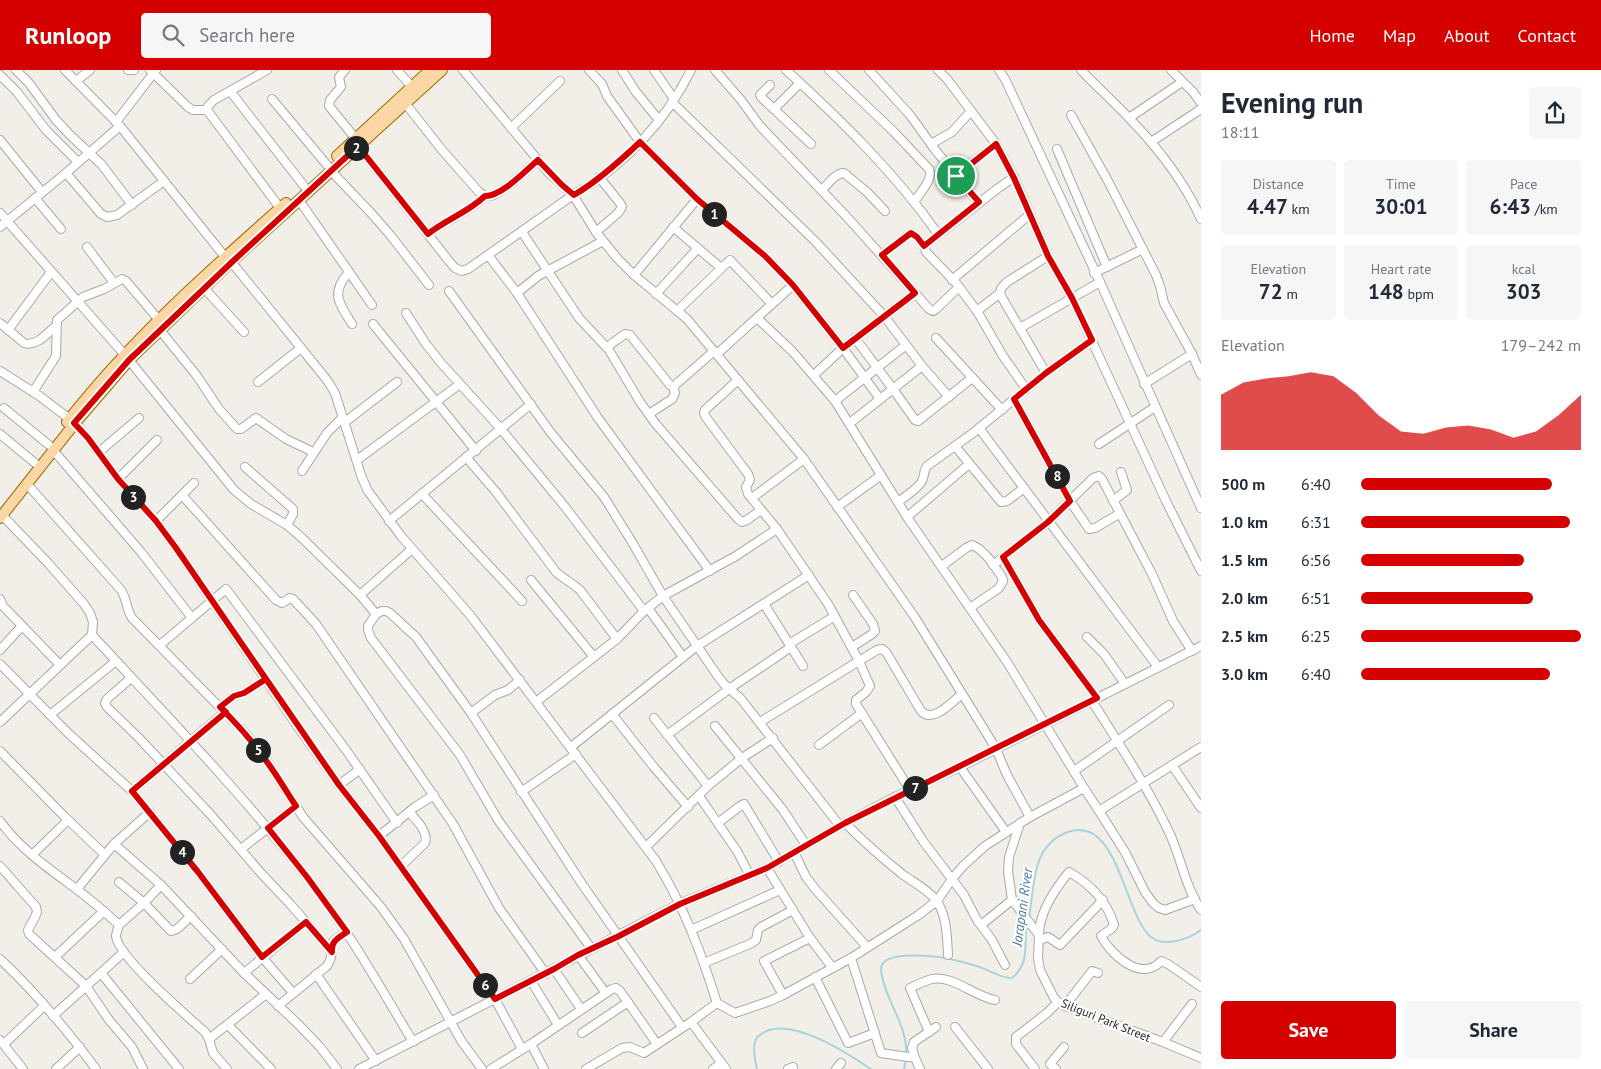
<!DOCTYPE html>
<meta charset="utf-8">
<style>
:root{--surface:#fff;--page:#f6f6f7;--text:#1f2937;--muted:#747a83;--accent:#d40000}
body{margin:0;font-family:"PT Sans",sans-serif;background:var(--page);color:var(--text);height:100vh;display:flex;flex-direction:column;font-size:19px;white-space:nowrap}
*{box-sizing:border-box;margin:0}
p{font-size:16px;color:var(--muted)}
.icon{flex:none;width:28px;height:28px;fill:none;stroke:currentColor;stroke-width:2;stroke-linecap:round;stroke-linejoin:round}
.map{position:relative;flex:1;overflow:hidden}
.drawer{display:flex;flex-direction:column;background:var(--surface);width:400px}
.drawer>*{flex:none}
.pin{position:absolute;display:grid;place-items:center;width:42px;height:42px;color:#fff;margin:-21px;border:2px solid #fff;border-radius:50%;box-shadow:0 1px 5px #0007}
.km{position:absolute;width:25px;height:25px;margin:-12px;border-radius:50%;background:#222;color:#fff;font-size:14px;line-height:25px;text-align:center}
.round{display:grid;place-items:center;flex:none;width:52px;height:52px;border-radius:5px;background:var(--page)}
.headline{display:flex;align-items:center;justify-content:space-between;height:85px;padding:0 20px}
h1{font-size:28px;font-weight:800;line-height:38px}
.stats{display:grid;grid-template-columns:repeat(3,1fr);gap:8px;height:85px;padding:5px 20px}
.stats div{display:grid;align-content:center;border-radius:5px;background:var(--page);text-align:center}
.stats b{font-size:21px;font-weight:800}
.stats small{font-size:14px;font-weight:400}
.stats p{font-size:14px}
.chart{height:140px;padding:10px 20px}
.chart p{display:flex;justify-content:space-between}
.chart svg{width:100%;height:90px;margin-top:5px;fill:var(--accent);opacity:.7}
.button{display:flex;gap:10px;margin-top:auto;padding:10px 20px}
.button a{flex:1;height:58px;border-radius:5px;background:var(--accent);color:#fff;font-size:20px;font-weight:800;line-height:58px;text-align:center}
.button a+a{background:var(--page);color:var(--text)}
ul{padding:0 20px;list-style:none;font-size:16px}
li{display:grid;grid-template-columns:80px 60px 1fr;align-items:center;height:38px}
li i{height:12px;border-radius:6px;background:var(--accent)}
header{display:flex;align-items:center;gap:30px;box-sizing:border-box;height:70px;padding:0 25px;background:var(--accent);color:#fff}
header strong{font-size:24px}
nav{display:flex;gap:28px;margin-inline-start:auto;font-size:18px}
.search{width:350px;height:45px;background:var(--page);display:flex;align-items:center;gap:12px;box-sizing:border-box;padding:0 18px;border-radius:5px;color:var(--muted);font-size:19px}
main{display:flex;flex:1;min-height:0}
.map>svg:first-child{display:block}
</style>
<header>
<strong>Runloop</strong>
<div class="search"><svg class="icon" aria-label="search" viewBox="0 0 24 24"><circle cx="10" cy="10" r="6"/><path d="M15 15l6 6"/></svg>Search here</div>
<nav><a>Home</a><a>Map</a><a>About</a><a>Contact</a></nav>
</header>
<main>
<div class="map">
<svg width="1201" height="999" viewBox="0 0 1201 999">
<rect width="100%" height="100%" fill="#f2efe9"/>
<g fill="none" stroke-linecap="round" stroke-linejoin="round">
<g stroke="#aad3df" stroke-width="2">
<path d="M1029 847C1035 815 1031 775 1068 762 1118 744 1124 845 1151 867 1164 878 1189 869 1201 860"/>
<path d="M906 984C908 955 884 929 881 900 879 879 937 886 950 889 959 891 968 893 976 896 988 899 1001 909 1012 908 1031 892 1023 875 1027 854"/>
<path d="M757 999C755 990 752 977 756 969 759 964 764 962 769 960 798 951 847 983 871 999"/>
<polyline points="904,999 906,989"/>
</g>
<g stroke="#a9a9a9" stroke-width="10">
<g id="minor">
<polyline points="16,0 29,13 56,50 70,65 102,95 132,135"/>
<polyline points="65,0 120,56 225,187"/>
<polyline points="128,0 134,0"/>
<polyline points="150,0 188,37 193,40 207,40"/>
<polyline points="267,0 214,30 208,36 207,40 280,138"/>
<polyline points="345,0 339,7 341,17 330,30 329,36 356,69"/>
<polyline points="397,0 412,17"/>
<polyline points="589,0 602,14 607,26 640,72 697,129 765,186 793,215 843,278 880,329"/>
<polyline points="622,0 636,22 659,50"/>
<polyline points="654,0 674,29"/>
<path d="M691 0C666 51 623 97 573 125L596 162 617 188 634 205 687 249 804 389 914 546 987 664 996 679 1007 705 1030 747"/>
<polyline points="715,0 741,30 760,56 847,147 915,223 843,278 814,305"/>
<path d="M786 0C841 50 895 103 938 164"/>
<path d="M829 0 893 61 929 99C934 109 920 122 915 131"/>
<polyline points="869,0 910,45 936,81 979,133"/>
<polyline points="938,0 947,9 996,74 1014,107 1048,186 1072,228 1166,431 1201,501"/>
<polyline points="999,0 1005,9 1100,212 1201,438"/>
<path d="M1081 0C1097 17 1114 32 1130 49 1159 79 1184 111 1201 149"/>
<polyline points="1171,0 1193,22 1201,33"/>
<polyline points="0,5 17,22 46,60 78,92"/>
<polyline points="76,11 90,0"/>
<polyline points="770,15 760,25 761,27 811,74"/>
<polyline points="230,21 304,116"/>
<polyline points="272,29 327,95"/>
<polyline points="672,32 816,172 884,246 922,296"/>
<path d="M405 33 442 80 479 122C483 124 485 127 490 126 502 124 528 99 538 90"/>
<polyline points="774,39 800,13"/>
<polyline points="1071,45 1108,111 1156,205 1160,216 1164,233 1192,284 1201,305"/>
<polyline points="1129,48 1182,12"/>
<polyline points="116,52 156,0"/>
<polyline points="511,58 560,11"/>
<polyline points="0,70 42,122"/>
<polyline points="1151,72 1201,39"/>
<polyline points="931,74 952,62 971,41"/>
<polyline points="358,76 449,191 455,198 462,201 468,199 573,125 548,102 463,0"/>
<polyline points="1057,79 1107,197"/>
<polyline points="331,101 372,144 391,166 429,215"/>
<polyline points="66,103 101,144 107,147 117,145 164,111"/>
<polyline points="956,105 996,74"/>
<polyline points="1014,107 997,119 924,176 926,182 956,213 977,241 1003,286 1026,319"/>
<path d="M822 120C828 114 835 103 844 103L867 122 885 141"/>
<polyline points="35,128 61,159"/>
<polyline points="299,130 372,235"/>
<polyline points="0,143 124,284"/>
<polyline points="0,157 66,103 120,56"/>
<polyline points="673,157 721,198"/>
<polyline points="522,162 579,248 609,280 640,332 655,353 738,449 742,452 747,450 761,440"/>
<polyline points="596,162 618,143 622,137 620,133 599,107"/>
<path d="M428 164C447 149 467 144 485 126"/>
<polyline points="87,177 114,213"/>
<polyline points="488,185 517,223 598,348 710,501"/>
<polyline points="882,185 911,163 917,167 924,176"/>
<path d="M229 189 327 310 335 323 362 408 368 421 401 466 470 545 656 791C684 837 701 882 717 933L735 943 770 931 783 925 851 888 917 846 937 831 952 809 963 796 985 776 1030 747 1084 718 1099 741 1201 677"/>
<path d="M349 202C330 223 339 233 352 254"/>
<polyline points="1094,203 1143,179"/>
<polyline points="634,205 697,129"/>
<polyline points="952,210 1029,145"/>
<polyline points="204,218 244,262"/>
<polyline points="449,221 551,363 604,427 632,472 663,526 717,605 724,614 741,629 840,756"/>
<polyline points="517,223 538,206 603,171"/>
<polyline points="915,223 929,239 933,241 936,239 959,217"/>
<polyline points="656,224 698,178"/>
<polyline points="677,241 730,190 772,234"/>
<polyline points="977,241 1000,223"/>
<polyline points="406,243 426,274 441,293 501,359 566,438 644,541"/>
<polyline points="757,248 793,282 835,331 907,447 1007,592 1084,718"/>
<path d="M0 253 24 273C37 277 47 263 56 256"/>
<polyline points="373,254 476,381"/>
<polyline points="1020,258 1100,212"/>
<polyline points="8,260 51,202"/>
<polyline points="160,260 197,306 219,339 237,359 241,359 256,348 286,369 313,382"/>
<polyline points="855,268 893,319 915,350 918,351 972,308"/>
<polyline points="936,268 1002,340"/>
<polyline points="607,277 625,264 630,265 670,315 673,317 714,281"/>
<polyline points="717,284 793,215"/>
<polyline points="129,290 234,420 251,434 287,455 302,468 360,525 376,544"/>
<polyline points="0,301 38,325 75,353 88,368 118,409 156,451 176,478 300,660 339,715 379,766 495,929 522,979"/>
<polyline points="1046,303 1092,270"/>
<polyline points="738,310 705,340 704,343 705,346 748,404 750,410 746,417 748,424 777,459 828,534 859,591 760,652"/>
<polyline points="258,312 301,278"/>
<polyline points="1144,314 1192,284"/>
<polyline points="33,322 56,286 57,250 83,227 104,219 122,209 126,211 159,250"/>
<polyline points="1014,329 1070,431 1087,456 1089,459 1095,458 1119,444"/>
<polyline points="835,331 906,275"/>
<polyline points="4,338 49,375"/>
<polyline points="649,344 672,329 675,323 673,317"/>
<polyline points="345,352 397,312"/>
<polyline points="850,353 922,296 949,327"/>
<polyline points="979,358 1158,597"/>
<polyline points="0,364 35,393"/>
<polyline points="1099,374 1155,337"/>
<polyline points="955,376 1001,432 1007,431 1024,418"/>
<polyline points="53,380 141,482 192,548"/>
<polyline points="99,382 139,348"/>
<path d="M466 387 496 422 556 502C564 509 572 513 580 520L617 569"/>
<polyline points="357,390 460,314"/>
<polyline points="245,397 293,439 293,444 287,455"/>
<polyline points="302,401 327,363 343,347"/>
<polyline points="118,409 157,370"/>
<path d="M27 414 121 520C127 529 126 539 132 548L245 663 263 685 303 747 381 837 404 869 462 972 482 999"/>
<polyline points="422,424 522,531"/>
<polyline points="182,425 276,530 282,533 290,528 293,529 316,554 453,754 499,838 546,904"/>
<polyline points="752,428 804,389"/>
<polyline points="1113,431 1127,420 1121,402"/>
<path d="M898 432C904 427 919 418 922 411 925 405 923 401 927 396L973 363 1046 303 1001 226C999 219 1002 217 1007 212L1048 186"/>
<polyline points="837,437 880,406"/>
<path d="M2 445 48 493 84 534 90 543 93 552 92 565C165 644 240 721 306 806 347 858 379 915 413 972"/>
<polyline points="907,447 969,394"/>
<polyline points="156,451 194,413"/>
<polyline points="389,451 531,334"/>
<polyline points="1003,487 1039,550 1097,628"/>
<polyline points="993,495 1048,452 1093,408 1099,406 1102,409 1152,504 1173,551 1192,581"/>
<path d="M942 496 966 478 972 475C985 480 994 496 1002 507L1003 511 999 518 970 538"/>
<polyline points="531,510 594,587"/>
<polyline points="360,525 412,479"/>
<polyline points="0,529 3,536 60,595"/>
<polyline points="764,534 803,596"/>
<polyline points="648,538 683,587"/>
<polyline points="1087,567 1104,584 1125,614"/>
<polyline points="789,574 835,546"/>
<polyline points="160,575 226,519 346,680 397,753"/>
<polyline points="852,577 872,564 875,561 873,554 853,525"/>
<polyline points="0,580 22,556"/>
<polyline points="0,594 69,664 132,721 198,802 262,887 293,923"/>
<polyline points="131,608 107,629 105,633 107,637 139,668 211,745 260,802 291,835 332,882"/>
<path d="M1092 631C1119 674 1147 716 1169 762 1181 787 1185 817 1201 840"/>
<polyline points="536,632 617,569 644,541 663,526 736,486 777,459"/>
<polyline points="220,637 234,626 244,623 266,609"/>
<polyline points="471,643 495,625 508,620 520,610"/>
<polyline points="612,644 653,696 688,737"/>
<polyline points="50,645 116,591"/>
<polyline points="654,648 708,716"/>
<polyline points="0,652 92,565"/>
<polyline points="715,656 783,740 806,775"/>
<polyline points="667,665 729,619 791,577"/>
<polyline points="819,675 862,643"/>
<polyline points="571,677 697,576 809,505"/>
<polyline points="0,681 64,746 105,785"/>
<polyline points="1172,695 1201,738"/>
<polyline points="960,697 1006,762"/>
<polyline points="1074,701 1169,635"/>
<polyline points="339,715 360,699"/>
<path d="M910 720 856 634V630L866 622 870 616 859 591 877 580 882 579 886 582 921 641C933 654 952 632 962 624"/>
<polyline points="132,721 225,642"/>
<polyline points="521,722 576,684"/>
<polyline points="699,726 737,781 749,804"/>
<polyline points="895,727 923,771 964,825 977,850 992,870 1005,895"/>
<polyline points="1099,741 1125,782 1145,822 1153,833 1159,838 1165,840 1195,829"/>
<path d="M0 751C20 779 48 798 75 818 91 830 105 842 119 855 118 859 116 863 116 866 117 886 188 947 205 962L209 969 213 983 227 999"/>
<polyline points="718,753 740,736 744,734 779,792"/>
<path d="M845 753C863 771 882 788 902 804 913 812 927 819 936 830 947 845 947 867 948 885"/>
<polyline points="1020,753 1009,787 1008,801 1012,830 1039,865 1038,888 1040,900 1054,928 1058,932 1065,936 1163,972 1201,988"/>
<polyline points="379,766 415,737 434,725"/>
<polyline points="114,774 161,815 244,903 298,954 320,977 337,999"/>
<polyline points="646,777 708,716 742,688 773,668"/>
<polyline points="241,779 296,736"/>
<polyline points="794,782 806,807 816,820 867,877"/>
<polyline points="32,785 68,750"/>
<polyline points="0,796 36,837 37,842 35,847 28,860 29,864 86,916 109,950 132,977 143,999"/>
<path d="M401 796 425 773C429 762 416 750 409 742"/>
<polyline points="767,798 810,868 832,897"/>
<polyline points="119,812 144,833 171,861 177,859 191,846"/>
<polyline points="77,819 114,774 150,742"/>
<polyline points="119,855 144,833 161,815"/>
<polyline points="981,855 1012,830"/>
<polyline points="691,860 780,820"/>
<path d="M1039 865C1039 842 1055 819 1069 802 1090 814 1107 831 1114 855L1111 859 1101 866C1111 885 1142 913 1161 891L1168 894 1201 917"/>
<polyline points="1039,870 1048,867 1060,875 1103,830"/>
<polyline points="591,878 498,750 460,685 371,568 368,560 368,556 376,544 382,541 386,541 390,543 416,567 471,643 582,814 682,957"/>
<polyline points="578,885 605,922"/>
<polyline points="55,887 104,841"/>
<polyline points="851,888 881,983 915,988 920,999"/>
<path d="M0 889C35 922 67 960 96 999"/>
<polyline points="704,893 752,873 756,870 758,860 761,857 793,840"/>
<polyline points="554,899 581,939"/>
<polyline points="101,903 179,999"/>
<polyline points="244,903 306,852"/>
<polyline points="316,904 376,991"/>
<polyline points="815,907 848,973 875,963"/>
<polyline points="190,909 222,879"/>
<polyline points="531,911 558,955"/>
<polyline points="783,925 764,891 810,868"/>
<path d="M278 936 327 896C335 885 329 879 333 872 336 868 342 865 347 862"/>
<polyline points="1065,936 1092,901 1098,903"/>
<polyline points="53,946 124,882"/>
<polyline points="691,952 726,999"/>
<polyline points="228,955 271,999"/>
<polyline points="955,957 988,999"/>
<path d="M929 962 910 918C917 915 924 911 932 909 953 905 973 926 995 930"/>
<polyline points="582,963 628,932"/>
<polyline points="209,969 266,924"/>
<polyline points="0,970 23,999"/>
<polyline points="1163,972 1192,934"/>
<polyline points="4,974 44,936"/>
<polyline points="531,974 544,999"/>
<polyline points="915,988 912,978 914,972 936,957"/>
<polyline points="56,999 80,977"/>
<polyline points="359,999 679,834 767,798 845,753 895,727 960,697 1201,576"/>
<polyline points="491,999 531,974 612,919 616,918 620,921 657,974"/>
<polyline points="586,999 622,978 630,977 644,983 691,952 717,933"/>
<polyline points="713,999 721,994"/>
<polyline points="788,999 793,997"/>
<polyline points="836,999 841,993"/>
<polyline points="1035,999 1016,974 1016,967 1047,943 1058,932"/>
<polyline points="1056,999 1050,994 1064,977"/>
</g>
</g>
<g stroke="#a06b00" stroke-width="12">
<g id="major">
<polyline points="337,86 430,0"/>
<path d="M67 352C131 270 209 201 286 133"/>
<polyline points="0,448 75,353 129,290 231,192 442,0"/>
</g>
</g>
<use href="#minor" stroke="#fff" stroke-width="8"/>
<use href="#major" stroke="#fcd6a4" stroke-width="10"/>
</g>
<g fill="none" stroke-linecap="round" stroke-linejoin="round">
<g stroke="#fff" stroke-width="10">
<path id="route" d="M956 106 979 132 924 176 917 167 911 163 882 185 915 223 843 278 793 215 765 186 697 129 640 72C619 92 598 111 574 125L562 115 538 90C525 101 502 126 485 126 467 143 447 149 428 164L358 76 232 192 129 290 74 353 88 368 118 409 156 451 176 478 266 609 244 623 234 626 220 637 226 642 132 721 198 802 262 887 306 852 332 882C331 871 338 868 347 862L307 807 268 758 296 736C284 718 274 700 261 684 249 667 235 652 220 637L234 626 244 623 266 609 339 715 379 766 495 929 554 899 578 885 619 866 680 834 767 798 845 753 1097 628 1039 550 1003 487 1048 452 1070 431 1014 329 1046 303 1092 270 1072 228 1048 186 1014 108 996 74 956 106"/>
</g>
<use href="#route" stroke="#d40000" stroke-width="6"/>
</g>
<g text-anchor="middle" dominant-baseline="central" stroke-width="4.5" stroke-linejoin="round" paint-order="stroke">
<g font-size="12" fill="#222" stroke="#fff">
<text transform="translate(1106 950) rotate(22)">Siliguri Park Street</text>
</g>
<g font-size="14" font-style="italic" fill="#4a7aab" stroke="#fff">
<text transform="translate(1022 837) rotate(-82)">Jorapani River</text>
</g>
</g>
</svg>
<div class="pin" style="left:956px;top:106px;background:#1e9e55"><svg class="icon" aria-label="arrive" viewBox="0 0 24 24"><path d="M6 21V4h12l-3 4 3 4H6"/></svg></div>
<b class="km" style="left:714px;top:144px">1</b>
<b class="km" style="left:356px;top:78px">2</b>
<b class="km" style="left:133px;top:427px">3</b>
<b class="km" style="left:182px;top:782px">4</b>
<b class="km" style="left:258px;top:680px">5</b>
<b class="km" style="left:485px;top:915px">6</b>
<b class="km" style="left:915px;top:718px">7</b>
<b class="km" style="left:1057px;top:406px">8</b>
</div>
<section class="drawer">
<div class="headline"><div><h1>Evening run</h1><p>18:11</p></div><a class="round"><svg class="icon" aria-label="share" viewBox="0 0 24 24"><path d="M12 15V3M7 8l5-5 5 5M5 13v7h14v-7"/></svg></a></div>
<div class="stats">
<div><p>Distance</p><b>4.47<small> km</small></b></div>
<div><p>Time</p><b>30:01</b></div>
<div><p>Pace</p><b>6:43<small> /km</small></b></div>
</div>
<div class="stats">
<div><p>Elevation</p><b>72<small> m</small></b></div>
<div><p>Heart rate</p><b>148<small> bpm</small></b></div>
<div><p>kcal</p><b>303</b></div>
</div>
<div class="chart"><p><span>Elevation</span>179–242 m</p>
<svg viewBox="0 0 160 44" preserveAspectRatio="none"><path d="M0 44V17L10 11L20 9L30 8L40 6L50 8L60 16L70 27L80 35L90 36L100 33L110 32L120 34L130 38L140 35L150 27L160 17V44z"/></svg>
</div>
<ul>
<li><b>500 m</b>6:40<i style="width:87%"></i></li>
<li><b>1.0 km</b>6:31<i style="width:95%"></i></li>
<li><b>1.5 km</b>6:56<i style="width:74%"></i></li>
<li><b>2.0 km</b>6:51<i style="width:78%"></i></li>
<li><b>2.5 km</b>6:25<i style="width:100%"></i></li>
<li><b>3.0 km</b>6:40<i style="width:86%"></i></li>
</ul>
<div class="button"><a>Save</a><a>Share</a></div>
</section>
</main>
